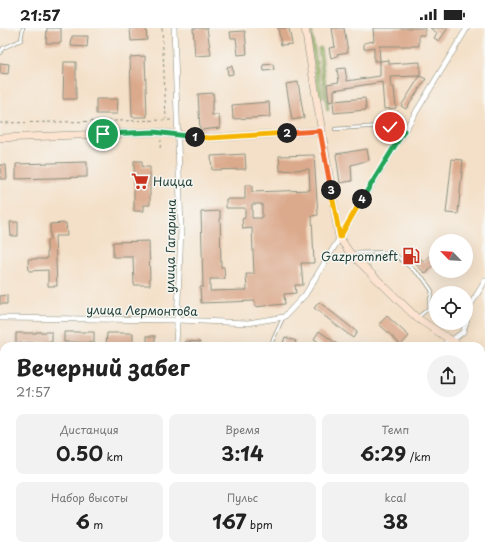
<!DOCTYPE html>
<html lang="ru">
<meta charset="utf-8">
<style>
:root{--surface:#fff;--page:#f2f2f2;--text:#222;--muted:#767676}
body{margin:0;font-family:"Playpen Sans",sans-serif;background:var(--page);color:var(--text);height:100vh;display:flex;flex-direction:column;font-size:15px;white-space:nowrap}
*{box-sizing:border-box;margin:0}
p{font-size:13px;color:var(--muted)}
.icon{flex:none;width:22px;height:22px;fill:none;stroke:currentColor;stroke-width:2;stroke-linecap:round;stroke-linejoin:round}
.map{position:relative;flex:1;overflow:hidden}
.drawer{position:absolute;left:0px;top:314px;width:485px;height:212px;display:flex;flex-direction:column;background:var(--surface);border-radius:12px 12px 0 0;box-shadow:0 4px 16px #0002}
.drawer>*{flex:none}
.needle{width:26px;rotate:295deg}
.fabs{position:absolute;left:429px;top:206px;display:grid;gap:8px}
.fabs a{display:grid;place-items:center;width:44px;height:44px;border-radius:50%;background:var(--surface);box-shadow:0 4px 16px #0002;font-size:20px}
.pin{position:absolute;display:grid;place-items:center;width:34px;height:34px;color:#fff;margin:-17px;border:2px solid #fff;border-radius:50%;box-shadow:0 1px 4px #0007}
.km{position:absolute;width:20px;height:20px;margin:-10px;border-radius:50%;background:#222;color:#fff;font-size:11px;line-height:20px;text-align:center}
.round{display:grid;place-items:center;flex:none;width:42px;height:42px;border-radius:21px;background:var(--page)}
.summary{display:flex;align-items:center;justify-content:space-between;height:68px;padding:0 16px}
h1{font-size:22px;font-weight:700;line-height:30px}
.metrics{display:grid;grid-template-columns:repeat(3,1fr);gap:6px;height:68px;padding:4px 16px}
.metrics div{display:grid;align-content:center;border-radius:8px;background:var(--page);text-align:center}
.metrics b{font-size:20px;font-weight:700}
.metrics small{font-size:11px;font-weight:400}
.metrics p{font-size:11px}
.status{display:flex;justify-content:space-between;align-items:center;height:28px;padding:0 20px;background:var(--surface);direction:ltr}
.status svg{height:11px;fill:currentColor}
.map>svg:first-child{display:block}
</style>
<div class="status"><b>21:57</b><svg viewBox="0 0 49 12"><path d="M0 12V9h3v3zM5 12V6h3v6zM10 12V3h3v9zM15 12V0h3v12zM26 1h20v11H26zM47 4h2v5h-2z"/></svg></div>
<div class="map">
<svg width="485" height="526" viewBox="0 0 485 526">
<rect width="100%" height="100%" fill="#f6f6f2"/>
<filter id="ink" filterUnits="userSpaceOnUse"><feTurbulence type="fractalNoise" baseFrequency=".025" numOctaves="2"/><feDisplacementMap in="SourceGraphic" scale="8" xChannelSelector="R" yChannelSelector="G"/><feConvolveMatrix kernelMatrix="1 2 1 2 8 2 1 2 1" color-interpolation-filters="sRGB"/></filter>
<filter id="wash" filterUnits="userSpaceOnUse"><feTurbulence type="fractalNoise" baseFrequency=".012" numOctaves="4" result="noise"/><feDisplacementMap in="SourceGraphic" scale="16" xChannelSelector="R" yChannelSelector="G"/><feGaussianBlur stdDeviation="0.9" result="paint"/><feColorMatrix in="noise" values="0 0 0 0 0 0 0 0 0 0 0 0 0 0 0 0 0 1.4 0 .05"/><feComposite in="paint" operator="in"/></filter>
<g filter="url(#wash)">
<rect width="100%" height="100%" fill="#f4e0c8"/>
<g fill="#a4c067" stroke="#627e4e">
<polygon points="311,0 323,69 322,70 319,68 310,10 313,7"/>
<polygon points="321,19 329,82 327,83 318,20"/>
</g>
<g id="blocks">
<g fill="#dba98b" fill-rule="evenodd">
<polygon points="47,0 61,0 61,15 46,15"/>
<polygon points="130,0 146,0 147,12 131,13"/>
<polygon points="193,0 207,0 211,27 195,28"/>
<polygon points="278,0 289,0 292,16 281,17"/>
<polygon points="332,0 344,0 348,24 337,26 338,28 331,30 329,20 335,19"/>
<polygon points="373,0 425,0 425,7 419,7 419,18 379,18 380,33 389,32 389,36 420,34 420,48 390,49 391,59 394,59 396,80 384,81 382,54 334,62 334,73 365,70 366,82 334,85 333,73 329,74 327,56 339,54 337,41 345,40 347,53 380,48 380,33 374,33 374,19 364,21 364,15 374,13"/>
<polygon points="430,0 448,0 439,13 434,10 437,5"/>
<polygon points="245,3 247,26 238,27 236,10 231,10 230,4"/>
<polygon points="72,8 88,8 87,19 71,18"/>
<polygon points="145,28 147,89 132,89 130,29"/>
<polygon points="64,34 76,34 76,71 63,71"/>
<polygon points="0,35 9,36 8,46 0,45"/>
<polygon points="273,36 274,42 264,43 263,37"/>
<polygon points="232,38 233,46 228,47 227,39"/>
<polygon points="420,48 426,51 406,81 401,78"/>
<polygon points="298,54 304,90 292,92 286,56"/>
<polygon points="213,65 214,74 212,74 212,87 219,87 220,100 200,102 198,66"/>
<polygon points="96,71 118,71 117,86 96,86"/>
<polygon points="269,74 270,89 233,91 232,77"/>
<polygon points="367,121 369,132 351,137 352,153 340,155 336,126"/>
<polygon points="245,126 246,141 212,142 211,128"/>
<path d="M314 127 318 187 312 188 314 235H301L303 257H295L296 265 284 266 285 276 264 278 255 279V273L201 275 200 259H203L201 184 220 183 221 239H224L225 251H210V263L247 262 246 246H254L252 200 243 201 242 191 245 190V180H226V171H245V157H252V164L310 162 309 141 280 143 279 128ZM252 176H262V190H252Z"/>
<polygon points="452,131 463,132 458,186 446,185"/>
<polygon points="134,133 142,133 142,139 150,139 150,177 144,177 144,183 134,183"/>
<polygon points="87,134 87,149 16,151 16,136"/>
<polygon points="0,137 6,137 7,151 0,151"/>
<polygon points="10,194 18,194 18,208 11,208"/>
<polygon points="66,195 67,208 55,208 57,258 48,258 48,242 29,243 28,231 47,231 47,212 50,212 50,196"/>
<polygon points="149,213 150,257 134,257 133,229 113,229 113,214"/>
<polygon points="413,219 418,225 416,227 424,234 431,226 436,231 436,234 426,246 412,233 410,235 404,229"/>
<polygon points="7,267 7,276 0,276 0,268"/>
<polygon points="319,274 357,304 353,310 314,280"/>
<polygon points="387,288 409,308 401,317 379,296"/>
<polygon points="319,303 340,318 324,318 314,311"/>
<polygon points="36,304 52,304 52,314 16,315 16,305 36,305"/>
<polygon points="64,304 94,304 94,315 64,314"/>
<polygon points="107,305 133,305 133,316 106,317"/>
<rect x="147" y="308" width="8" height="10"/>
<polygon points="285,309 296,313 294,318 282,318"/>
<polygon points="185,313 200,314 200,318 185,318"/>
</g>
</g>
</g>
<g filter="url(#ink)">
<use href="#blocks" fill-opacity="0" stroke="#8a8e7e" stroke-width="1"/>
<g fill="none" stroke-linecap="round" stroke-linejoin="round">
<g stroke="#8a8e7e" stroke-width="4">
<g id="lane">
<polyline points="0,25 3,20 21,12 23,0"/>
<polyline points="335,101 382,98 404,103"/>
<polyline points="352,225 392,224 423,250 432,263 428,281 417,290"/>
<polyline points="270,318 283,290"/>
<polyline points="265,522 265,526"/>
</g>
</g>
<g stroke="#8a8e7e" stroke-width="6">
<g id="street">
<polyline points="174,0 181,202 176,318"/>
<polyline points="0,290 178,292 248,295 284,289 305,267 467,0"/>
<polyline points="466,295 470,278 485,253"/>
<polyline points="451,313 463,304 466,295"/>
<polyline points="445,318 448,311"/>
<polyline points="0,357 4,357"/>
<polyline points="0,439 4,439"/>
<polyline points="0,523 179,524"/>
<polyline points="341,526 343,522"/>
</g>
</g>
<g stroke="#8a8e7e" stroke-width="8">
<g id="secondary">
<polyline points="305,0 339,209 350,225 417,290 460,318"/>
<polyline points="0,110 155,104 210,110 320,103"/>
<polyline points="481,327 485,329"/>
</g>
</g>
<g stroke="#8a8e7e" stroke-width="1" stroke-dasharray="3 3" stroke-linecap="butt">
<polyline points="162,0 166,91"/>
<polyline points="0,95 171,92"/>
<polyline points="160,120 161,112"/>
</g>
<use href="#lane" stroke="#fff" stroke-width="2.5"/>
<use href="#street" stroke="#fff" stroke-width="5"/>
<use href="#secondary" stroke="#fde4d1" stroke-width="7"/>
</g>
</g>
<g fill="none" stroke-linecap="round" stroke-linejoin="round" filter="url(#ink)">
<g stroke="#fff" stroke-width="8">
<polyline id="split-1" points="103,106 154,104 195,109"/>
</g>
<g stroke="#fff" stroke-width="8">
<polyline id="split-2" points="195,109 210,110 287,105"/>
</g>
<g stroke="#fff" stroke-width="8">
<polyline id="split-3" points="287,105 320,103 331,162"/>
</g>
<g stroke="#fff" stroke-width="8">
<polyline id="split-4" points="331,162 340,209 362,171"/>
</g>
<g stroke="#fff" stroke-width="8">
<polyline id="split-5" points="362,171 404,103 390,99"/>
</g>
<use href="#split-1" stroke="#22a559" stroke-width="5"/>
<use href="#split-2" stroke="#f5b400" stroke-width="5"/>
<use href="#split-3" stroke="#f0652b" stroke-width="5"/>
<use href="#split-4" stroke="#f5b400" stroke-width="5"/>
<use href="#split-5" stroke="#22a559" stroke-width="5"/>
</g>
<defs>
<g id="supermarket-bare" transform="scale(1.38)"><path d="M-6-5.5h2.5l.6 2H6L4.5 2H-2.5L-4.4-4H-6ZM-1.5 3.2a1.3 1.3 0 1 0 .1 0ZM3 3.2a1.3 1.3 0 1 0 .1 0Z" fill="#c8321e" stroke="#f6f6f2" stroke-width="2.5" paint-order="stroke"/></g>
<g id="fuel-bare" transform="scale(1.38)"><path d="M-5.5-6h7V0h2V4h1.3V-2.5L3-4.5l.8-.8L6-3V5H2.5V1h-1V6h-7ZM-4.2-4.7v3.2H.2V-4.7Z" fill="#c8321e" stroke="#f6f6f2" stroke-width="2.5" paint-order="stroke"/></g>
</defs>
<g fill-rule="evenodd">
<use href="#supermarket-bare" x="140" y="153"/>
<use href="#fuel-bare" x="411" y="228"/>
</g>
<g text-anchor="middle" dominant-baseline="central" stroke-width="3" stroke-linejoin="round" paint-order="stroke">
<g font-size="12" fill="#1f3d34" stroke="#f6f6f2" text-anchor="start">
<text x="153" y="153">Ницца</text>
<text x="398" y="228" text-anchor="end">Gazpromneft</text>
</g>
<g font-size="12" fill="#1f3d34" stroke="#f6f6f2">
<text transform="translate(170 218) rotate(-89)">улица Гагарина</text>
<text transform="translate(142 282) rotate(1)">улица Лермонтова</text>
</g>
</g>
</svg>
<div class="fabs">
<a><svg class="needle" viewBox="-14 -14 28 28"><path d="M0-13l5 13h-10z" fill="#e53935"/><path d="M0 13l5-13h-10z" fill="#767676"/></svg></a>
<a><svg class="icon" aria-label="locate" viewBox="0 0 24 24"><circle cx="12" cy="12" r="6"/><path d="M12 2v4M12 18v4M2 12h4M18 12h4"/></svg></a>
</div>
<div class="pin" style="left:103px;top:106px;background:#1e9e55"><svg class="icon" aria-label="arrive" viewBox="0 0 24 24"><path d="M6 21V4h12l-3 4 3 4H6"/></svg></div>
<div class="pin" style="left:390px;top:99px;background:#d93025"><svg class="icon" aria-label="check" viewBox="0 0 24 24"><path d="M5 12l5 5 9-10"/></svg></div>
<b class="km" style="left:195px;top:109px">1</b>
<b class="km" style="left:287px;top:105px">2</b>
<b class="km" style="left:331px;top:162px">3</b>
<b class="km" style="left:362px;top:171px">4</b>
<section class="drawer">
<div class="summary"><div><h1>Вечерний забег</h1><p>21:57</p></div><a class="round"><svg class="icon" aria-label="share" viewBox="0 0 24 24"><path d="M12 15V3M7 8l5-5 5 5M5 13v7h14v-7"/></svg></a></div>
<div class="metrics">
<div><p>Дистанция</p><b>0.50<small> km</small></b></div>
<div><p>Время</p><b>3:14</b></div>
<div><p>Темп</p><b>6:29<small> /km</small></b></div>
</div>
<div class="metrics">
<div><p>Набор высоты</p><b>6<small> m</small></b></div>
<div><p>Пульс</p><b>167<small> bpm</small></b></div>
<div><p>kcal</p><b>38</b></div>
</div>
</section>
</div>
